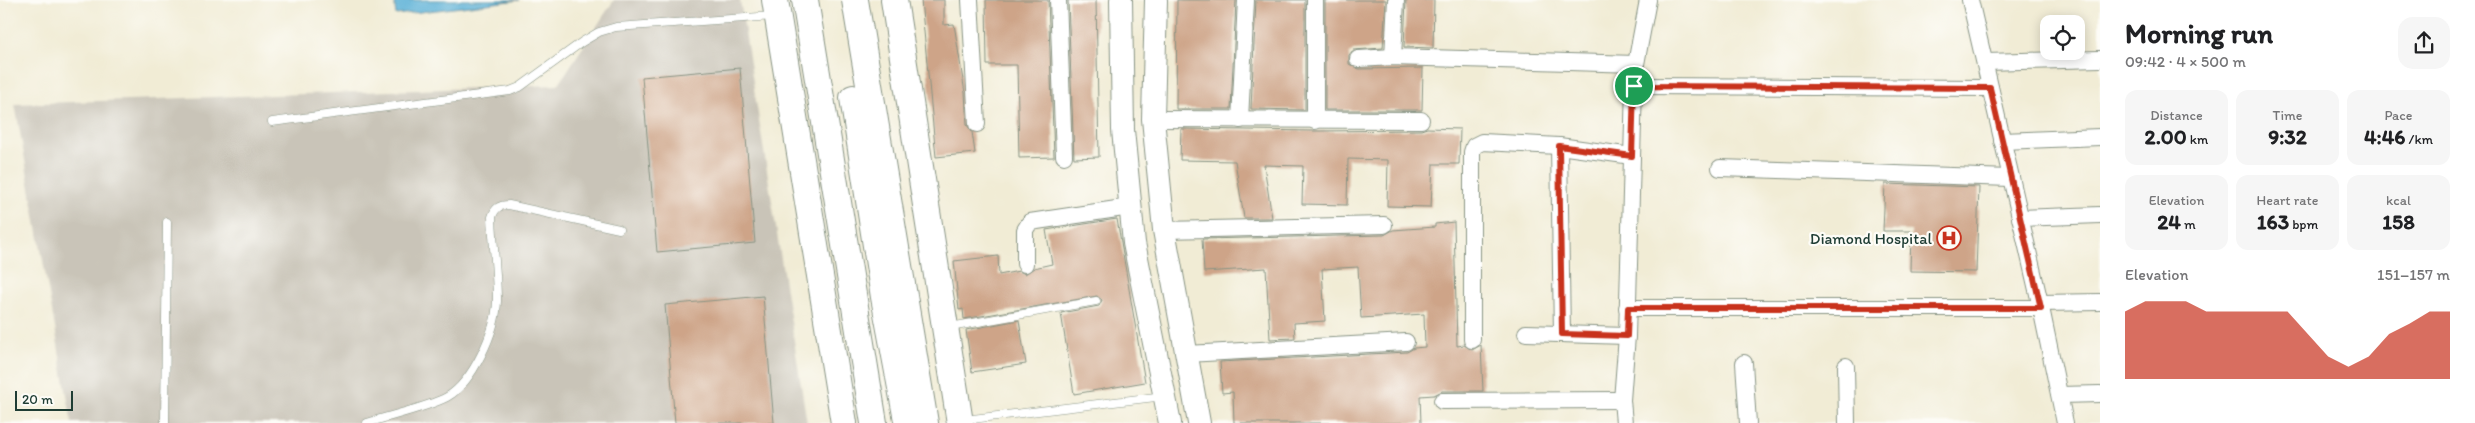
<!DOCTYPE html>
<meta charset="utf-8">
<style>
:root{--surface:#fff;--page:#f6f6f6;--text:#202124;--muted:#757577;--accent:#c8321e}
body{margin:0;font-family:Itim,sans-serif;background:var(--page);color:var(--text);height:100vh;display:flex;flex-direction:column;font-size:19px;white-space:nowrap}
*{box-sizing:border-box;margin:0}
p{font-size:16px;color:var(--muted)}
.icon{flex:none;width:28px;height:28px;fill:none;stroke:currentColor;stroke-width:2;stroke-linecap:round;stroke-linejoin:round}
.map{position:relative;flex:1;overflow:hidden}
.sheet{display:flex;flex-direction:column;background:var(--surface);width:375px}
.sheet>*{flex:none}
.controls{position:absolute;left:2040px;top:15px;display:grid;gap:10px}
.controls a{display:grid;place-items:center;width:45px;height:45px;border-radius:10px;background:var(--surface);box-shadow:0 2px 12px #0003;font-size:25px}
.scale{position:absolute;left:15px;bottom:12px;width:58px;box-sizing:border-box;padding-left:5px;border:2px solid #1f3d34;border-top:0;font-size:14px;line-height:18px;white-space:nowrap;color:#1f3d34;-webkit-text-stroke:4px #fdfcf7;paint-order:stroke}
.pin{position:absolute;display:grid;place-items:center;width:42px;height:42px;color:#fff;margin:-21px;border:2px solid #fff;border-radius:50%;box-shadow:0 1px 5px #0007}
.round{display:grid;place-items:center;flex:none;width:52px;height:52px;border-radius:15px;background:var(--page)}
.summary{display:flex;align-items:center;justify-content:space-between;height:85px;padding:0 25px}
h1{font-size:28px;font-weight:700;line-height:38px}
.stats{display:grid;grid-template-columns:repeat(3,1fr);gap:8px;height:85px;padding:5px 25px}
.stats div{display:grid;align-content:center;border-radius:12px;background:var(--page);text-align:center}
.stats b{font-size:21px;font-weight:700}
.stats small{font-size:14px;font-weight:400}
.stats p{font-size:14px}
.chart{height:140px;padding:10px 25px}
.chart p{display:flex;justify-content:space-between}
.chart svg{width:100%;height:90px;margin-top:5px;fill:var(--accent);opacity:.7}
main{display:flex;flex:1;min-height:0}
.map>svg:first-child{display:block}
</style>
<main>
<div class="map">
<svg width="2100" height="423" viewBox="0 0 2100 423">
<rect width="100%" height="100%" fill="#fdfcf7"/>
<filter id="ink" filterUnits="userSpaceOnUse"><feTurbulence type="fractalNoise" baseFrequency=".02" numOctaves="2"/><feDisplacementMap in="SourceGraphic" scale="10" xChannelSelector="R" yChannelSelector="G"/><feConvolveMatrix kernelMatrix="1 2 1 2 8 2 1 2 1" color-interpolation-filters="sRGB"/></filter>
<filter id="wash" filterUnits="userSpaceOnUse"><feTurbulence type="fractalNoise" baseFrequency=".0096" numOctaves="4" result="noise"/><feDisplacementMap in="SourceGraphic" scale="20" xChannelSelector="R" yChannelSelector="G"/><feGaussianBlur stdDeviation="1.12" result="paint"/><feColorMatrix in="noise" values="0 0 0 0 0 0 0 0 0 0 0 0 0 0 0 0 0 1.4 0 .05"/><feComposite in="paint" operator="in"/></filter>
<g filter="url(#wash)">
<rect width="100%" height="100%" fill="#f1ecd5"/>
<polygon fill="#c9c4b8" points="614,0 740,0 807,423 72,423 15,104 558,85"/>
<polygon fill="#5bb1d7" stroke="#3d7786" points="394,0 519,0 396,15"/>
<g id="blocks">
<g fill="#cea488">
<polygon points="921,0 944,0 944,25 954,24 965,93 967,125 972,132 975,153 936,157"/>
<polygon points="986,0 1048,0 1054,157 1019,158 1017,65 987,65"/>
<polygon points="1068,0 1096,0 1099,157 1074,158"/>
<polygon points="1177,0 1236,0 1231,109 1176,109"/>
<polygon points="1256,0 1305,0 1305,110 1251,109"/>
<polygon points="1325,0 1386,0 1383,48 1353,50 1349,55 1349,64 1359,69 1423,68 1422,110 1325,110"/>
<polygon points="1406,0 1434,0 1433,48 1404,47"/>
<polygon points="740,68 755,243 657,252 642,77"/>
<polygon points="1427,128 1460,129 1459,164 1433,164 1431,207 1387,206 1388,160 1348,159 1347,205 1302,204 1303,166 1264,165 1272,218 1244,218 1235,161 1180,160 1181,129 1315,131 1421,130"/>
<polygon points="1885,184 1979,187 1976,272 1910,271 1911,231 1883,231"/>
<polygon points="1117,219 1145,382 1074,394 1061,313 1099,306 1102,300 1097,296 964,319 963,309 959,310 954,261 998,256 999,275 1019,271 1025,274 1034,268 1052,264 1046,230"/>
<polygon points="1454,222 1457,346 1464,345 1472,350 1481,345 1483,391 1442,391 1434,395 1420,396 1421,423 1234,423 1233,392 1222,393 1220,362 1407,352 1414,348 1425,347 1424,314 1361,318 1358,267 1322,269 1325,321 1294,323 1295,338 1270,339 1266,268 1204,272 1202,239 1384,235 1393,230 1435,227 1435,224"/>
<polygon points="763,296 774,423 675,423 665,305"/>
<polygon points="1019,320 1026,364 972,372 966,330"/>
</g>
</g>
</g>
<g filter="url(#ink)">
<use href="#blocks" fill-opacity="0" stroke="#889484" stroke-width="1"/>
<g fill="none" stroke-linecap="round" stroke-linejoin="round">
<g stroke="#889484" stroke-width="9">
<g id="lane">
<polyline points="272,122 510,91 520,87 582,42 599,32 616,27 774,16"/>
<polyline points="950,327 1096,301"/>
<polyline points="964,420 1164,396"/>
<polyline points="165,423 167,222"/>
<path d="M367 423C388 416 429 407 447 397 473 382 496 331 497 301 497 273 493 245 492 217 495 208 499 205 509 205L619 229"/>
</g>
</g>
<g stroke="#889484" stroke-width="18">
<g id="street">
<polyline points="970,0 977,124"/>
<polyline points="1058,0 1064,156"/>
<polyline points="1970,0 2040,303 2065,423"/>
<polyline points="1393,57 1396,0"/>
<polyline points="1358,59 1393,57 1636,64"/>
<polyline points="1985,62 2100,59"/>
<polyline points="1634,86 1990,88"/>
<polyline points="1153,119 1421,120"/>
<polyline points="1240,120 1246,0"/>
<polyline points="1315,121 1315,0"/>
<polyline points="2002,141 2100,137"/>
<polyline points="1559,146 1562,334"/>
<polyline points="1720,168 2010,178"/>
<polyline points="2020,218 2100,215"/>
<polyline points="1164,230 1384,225"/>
<polyline points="1025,264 1025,230 1030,222 1130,207"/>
<polyline points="2040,303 2100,302"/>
<polyline points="1627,308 2041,308"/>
<polyline points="1526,333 1627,336"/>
<polyline points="1472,340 1472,152 1474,146 1482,142 1559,146 1632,156"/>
<polyline points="1187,354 1406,342"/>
<polyline points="1744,363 1748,423"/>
<polyline points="1846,366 1847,423"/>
<polyline points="2060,395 2100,394"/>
<polyline points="1442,401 1622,400"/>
<polyline points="1624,423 1622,400 1627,336 1634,86 1636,64 1648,0"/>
</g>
</g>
<g stroke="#889484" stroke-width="24">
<g id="secondary">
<polyline points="1121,0 1123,130 1134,243 1170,423"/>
<polyline points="1156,0 1153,119 1164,230 1199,423"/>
</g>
</g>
<g stroke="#889484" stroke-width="28">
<g id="primary">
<polyline points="775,0 844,423"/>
<polyline points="805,0 874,423"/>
<polyline points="855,0 925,423"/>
<polyline points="894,0 960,423"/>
<polyline points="853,98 884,297 907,420"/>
</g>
</g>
<use href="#lane" stroke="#fff" stroke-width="8"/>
<use href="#street" stroke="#fff" stroke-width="16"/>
<use href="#secondary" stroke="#fff" stroke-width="22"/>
<use href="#primary" stroke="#fff" stroke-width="26"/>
</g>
</g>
<g fill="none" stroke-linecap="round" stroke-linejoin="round" filter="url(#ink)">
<g stroke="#fff" stroke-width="10">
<polygon id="route" points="1634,86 1990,88 2041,308 1628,308 1627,336 1562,334 1559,146 1632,156"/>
</g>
<use href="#route" stroke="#c8321e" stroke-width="6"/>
</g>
<defs>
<g id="hospital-ring" transform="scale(1.25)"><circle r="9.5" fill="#fdfcf7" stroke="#c8321e" stroke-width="1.5"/><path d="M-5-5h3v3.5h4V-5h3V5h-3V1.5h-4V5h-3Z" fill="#c8321e"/></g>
</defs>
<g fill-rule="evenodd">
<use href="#hospital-ring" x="1949" y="238"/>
</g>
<g text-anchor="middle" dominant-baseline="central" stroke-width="4.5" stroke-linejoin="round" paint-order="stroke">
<g font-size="16" fill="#1f3d34" stroke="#fdfcf7" text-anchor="end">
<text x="1932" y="238">Diamond Hospital</text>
</g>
</g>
</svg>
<div class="controls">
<a><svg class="icon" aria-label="locate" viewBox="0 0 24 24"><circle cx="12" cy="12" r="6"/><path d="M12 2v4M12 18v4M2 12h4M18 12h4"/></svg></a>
</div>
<div class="scale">20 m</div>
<div class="pin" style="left:1634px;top:86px;background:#1e9e55"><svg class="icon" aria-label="arrive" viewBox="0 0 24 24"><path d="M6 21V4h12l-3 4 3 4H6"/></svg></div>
</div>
<section class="sheet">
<div class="summary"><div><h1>Morning run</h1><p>09:42 · 4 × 500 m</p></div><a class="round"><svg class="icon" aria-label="share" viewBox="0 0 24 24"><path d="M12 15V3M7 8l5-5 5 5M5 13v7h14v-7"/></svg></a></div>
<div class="stats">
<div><p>Distance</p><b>2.00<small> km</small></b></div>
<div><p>Time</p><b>9:32</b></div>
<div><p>Pace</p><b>4:46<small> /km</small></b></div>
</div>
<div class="stats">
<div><p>Elevation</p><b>24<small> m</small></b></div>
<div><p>Heart rate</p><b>163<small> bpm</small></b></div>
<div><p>kcal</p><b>158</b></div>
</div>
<div class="chart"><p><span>Elevation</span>151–157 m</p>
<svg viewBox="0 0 160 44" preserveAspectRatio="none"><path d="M0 44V11L10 6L20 6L30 6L40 11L50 11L60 11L70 11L80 11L90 22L100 33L110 38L120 33L130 22L140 17L150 11L160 11V44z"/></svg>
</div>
</section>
</main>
